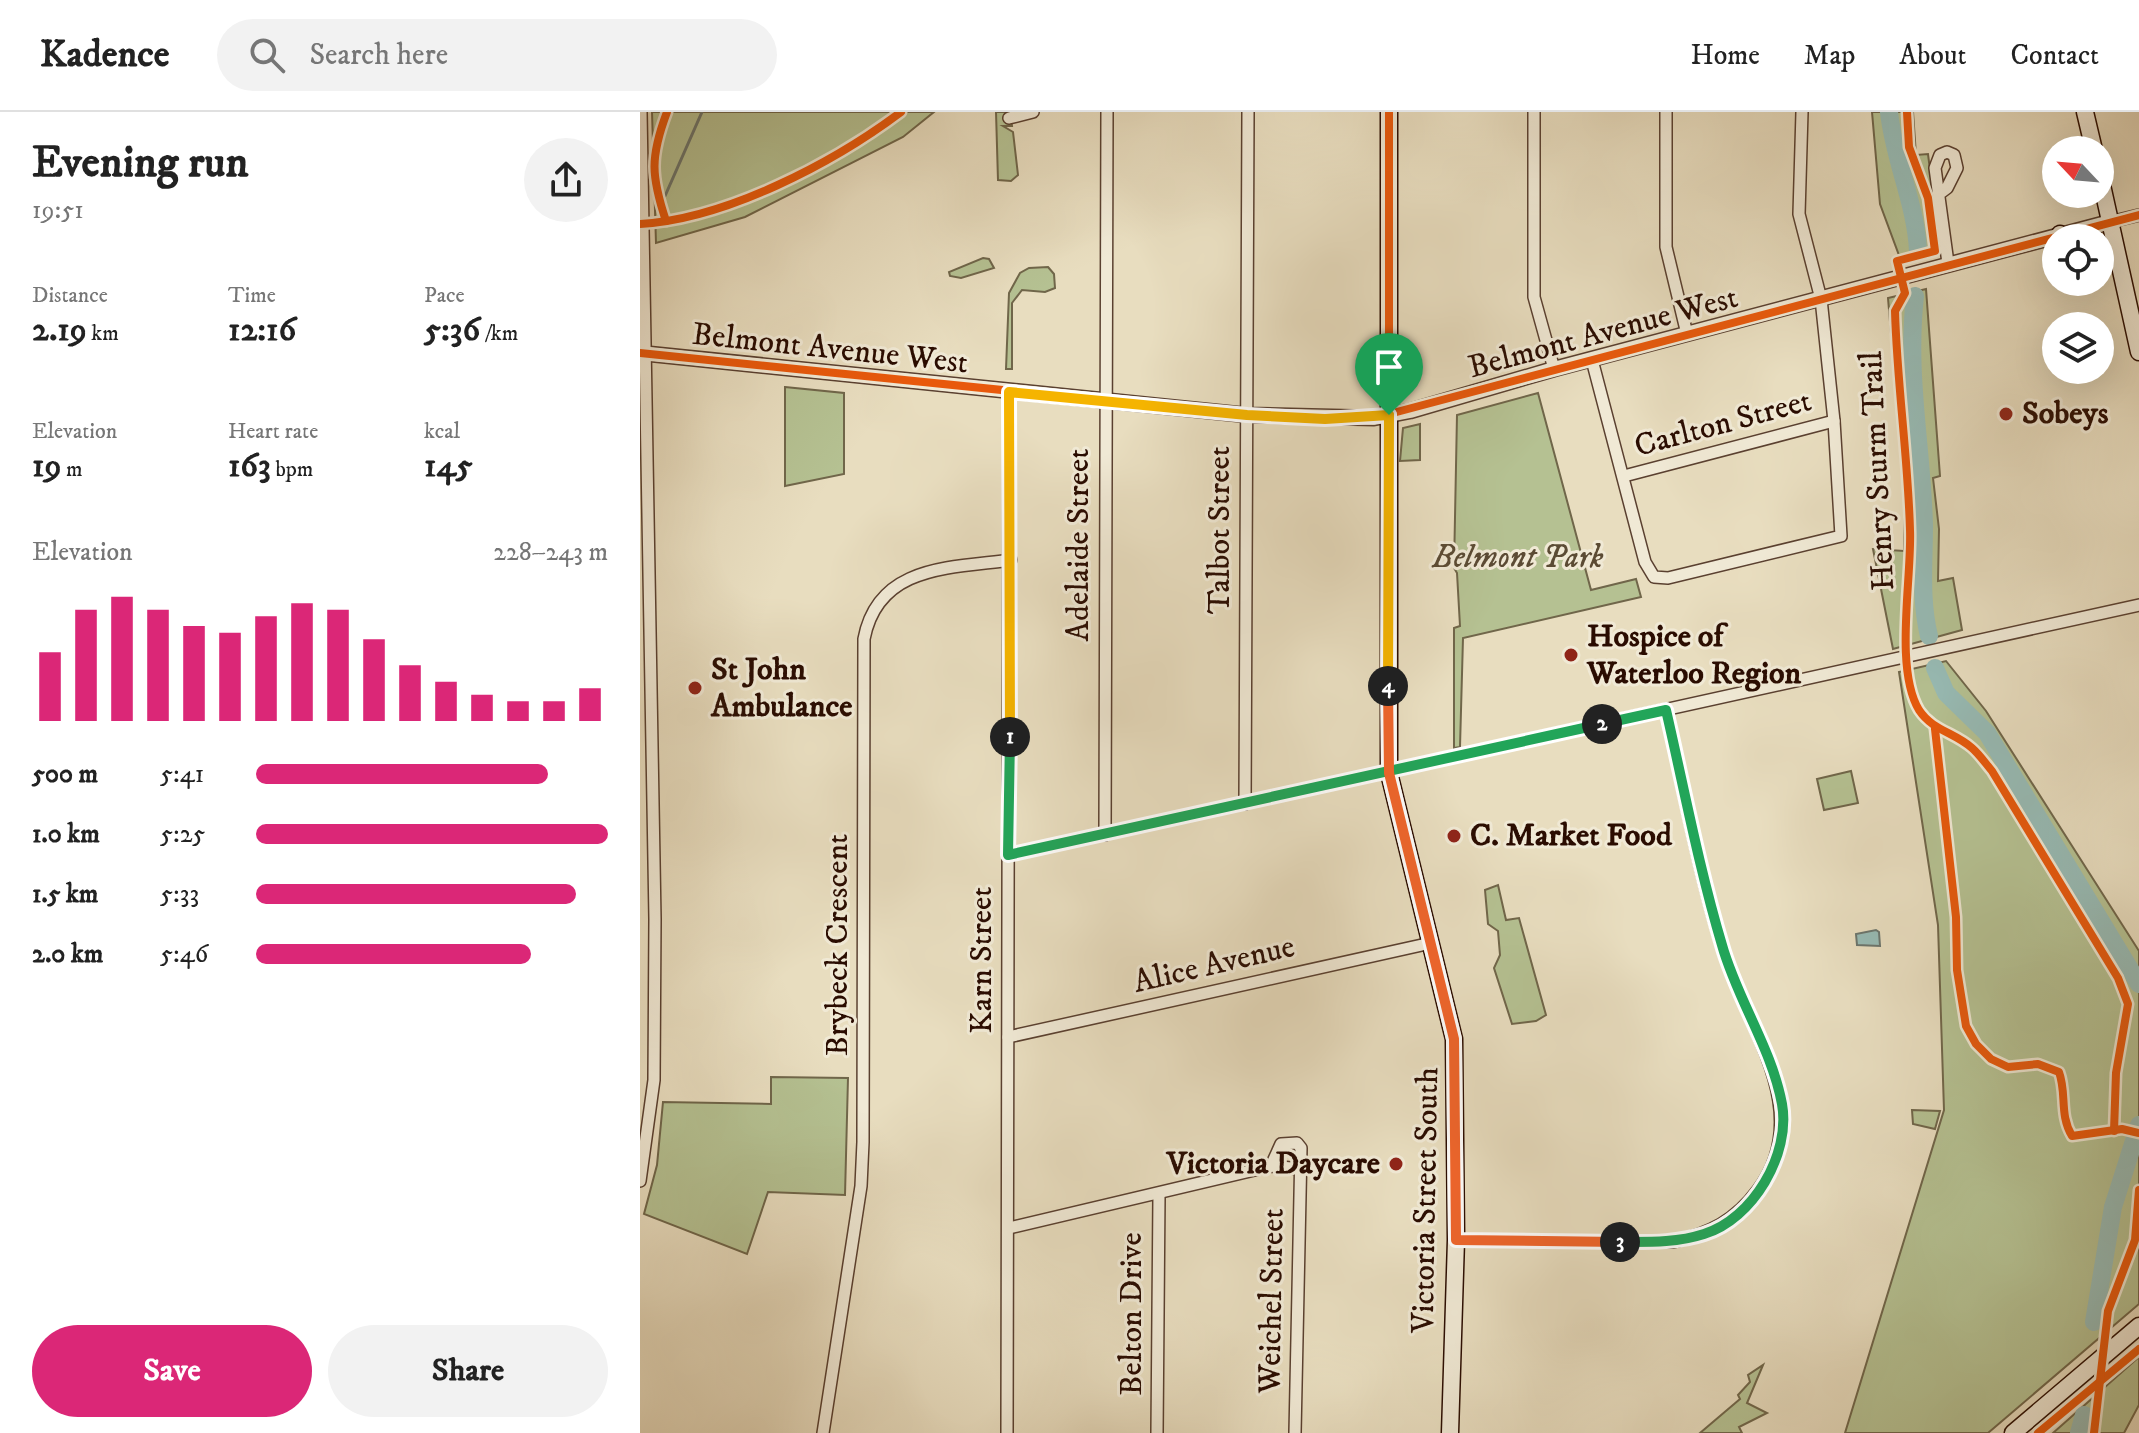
<!DOCTYPE html>
<meta charset="utf-8">
<style>
:root{--surface:#fff;--page:#f2f2f2;--text:#222;--muted:#767676;--line:#e0e0e0;--accent:#db2777}
body{margin:0;font-family:"IM FELL DW Pica",serif;background:var(--page);color:var(--text);height:100vh;display:flex;flex-direction:column;font-size:30px;white-space:nowrap}
*{box-sizing:border-box;margin:0}
p{font-size:26px;color:var(--muted)}
.icon{flex:none;width:44px;height:44px;fill:none;stroke:currentColor;stroke-width:2;stroke-linecap:round;stroke-linejoin:round}
.map{position:relative;flex:1;overflow:hidden}
.drawer{display:flex;flex-direction:column;background:var(--surface);width:640px}
.drawer>*{flex:none}
.needle{width:52px;rotate:296deg}
.controls{position:absolute;left:1402px;top:24px;display:grid;gap:16px}
.controls a{display:grid;place-items:center;width:72px;height:72px;border-radius:50%;background:var(--surface);box-shadow:0 8px 32px #0002;font-size:40px}
.pin{position:absolute;display:grid;place-items:center;width:68px;height:68px;color:#fff;margin:-82px -34px;border-radius:50% 50% 50% 0;rotate:-45deg;box-shadow:0 0 8px #0007}
.pin .icon{rotate:45deg}
.km{position:absolute;width:40px;height:40px;margin:-20px;border-radius:50%;background:#222;color:#fff;font-size:22px;line-height:40px;text-align:center}
.round{display:grid;place-items:center;flex:none;width:84px;height:84px;border-radius:42px;background:var(--page)}
.headline{display:flex;align-items:center;justify-content:space-between;height:136px;padding:0 32px}
h1{font-size:44px;font-weight:700;line-height:60px}
.stats{display:grid;grid-template-columns:repeat(3,1fr);gap:12px;height:136px;padding:8px 32px}
.stats div{display:grid;align-content:center}
.stats b{font-size:34px;font-weight:700}
.stats small{font-size:22px;font-weight:400}
.stats p{font-size:22px}
.chart{height:224px;padding:16px 32px}
.chart p{display:flex;justify-content:space-between}
.chart svg{width:100%;height:144px;margin-top:8px;stroke:var(--accent);stroke-width:6}
.cta{display:flex;gap:16px;margin-top:auto;padding:16px 32px}
.cta a{flex:1;height:92px;border-radius:48px;background:var(--accent);color:#fff;font-size:32px;font-weight:700;line-height:92px;text-align:center}
.cta a+a{background:var(--page);color:var(--text)}
ul{padding:0 32px;list-style:none;font-size:26px}
li{display:grid;grid-template-columns:128px 96px 1fr;align-items:center;height:60px}
li i{height:20px;border-radius:10px;background:var(--accent)}
header{display:flex;align-items:center;gap:48px;box-sizing:border-box;height:112px;padding:0 40px;background:var(--surface);border-bottom:2px solid var(--line)}
header strong{font-size:38px}
nav{display:flex;gap:44px;margin-inline-start:auto;font-size:28px}
.search{width:560px;height:72px;background:var(--page);display:flex;align-items:center;gap:20px;box-sizing:border-box;padding:0 28px;border-radius:44px;color:var(--muted);font-size:30px}
main{display:flex;flex:1;min-height:0}
.map>svg:first-child{display:block}
</style>
<header>
<strong>Kadence</strong>
<div class="search"><svg class="icon" aria-label="search" viewBox="0 0 24 24"><circle cx="10" cy="10" r="6"/><path d="M15 15l6 6"/></svg>Search here</div>
<nav><a>Home</a><a>Map</a><a>About</a><a>Contact</a></nav>
</header>
<main>
<section class="drawer">
<div class="headline"><div><h1>Evening run</h1><p>19:51</p></div><a class="round"><svg class="icon" aria-label="share" viewBox="0 0 24 24"><path d="M12 15V3M7 8l5-5 5 5M5 13v7h14v-7"/></svg></a></div>
<div class="stats">
<div><p>Distance</p><b>2.19<small> km</small></b></div>
<div><p>Time</p><b>12:16</b></div>
<div><p>Pace</p><b>5:36<small> /km</small></b></div>
</div>
<div class="stats">
<div><p>Elevation</p><b>19<small> m</small></b></div>
<div><p>Heart rate</p><b>163<small> bpm</small></b></div>
<div><p>kcal</p><b>145</b></div>
</div>
<div class="chart"><p><span>Elevation</span>228–243 m</p>
<svg viewBox="0 0 160 44" preserveAspectRatio="none"><path d="M5 44V23M15 44V10M25 44V6M35 44V10M45 44V15M55 44V17M65 44V12M75 44V8M85 44V10M95 44V19M105 44V27M115 44V32M125 44V36M135 44V38M145 44V38M155 44V34"/></svg>
</div>
<ul>
<li><b>500 m</b>5:41<i style="width:83%"></i></li>
<li><b>1.0 km</b>5:25<i style="width:100%"></i></li>
<li><b>1.5 km</b>5:33<i style="width:91%"></i></li>
<li><b>2.0 km</b>5:46<i style="width:78%"></i></li>
</ul>
<div class="cta"><a>Save</a><a>Share</a></div>
</section>
<div class="map">
<svg width="1499" height="1321" viewBox="0 0 1499 1321">
<rect width="100%" height="100%" fill="#e8ddbf"/>
<filter id="stains"><feTurbulence type="fractalNoise" baseFrequency=".0025" numOctaves="4"/><feColorMatrix values="0 0 0 0 .2 0 0 0 0 .09 0 0 0 0 .02 0 0 0 .5 -.17"/></filter>
<radialGradient id="worn" r=".72"><stop offset=".6" stop-color="#630" stop-opacity="0"/><stop offset="1" stop-color="#630" stop-opacity=".3"/></radialGradient>
<g fill="#b5c192" stroke="#70664a" stroke-width="2">
<polygon points="12,0 294,0 263,25 105,105 16,131"/>
<polygon points="356,0 370,0 372,14 363,14 373,20 378,63 371,69 358,68"/>
<polygon points="1232,0 1273,0 1276,43 1288,42 1300,136 1260,146 1240,92"/>
<polygon points="343,146 349,147 354,156 321,166 310,164 309,160"/>
<polygon points="408,155 414,162 415,176 405,180 382,178 372,191 372,257 366,257 369,181 380,161 389,156"/>
<polygon points="1286,177 1300,364 1293,366 1299,417 1298,469 1313,466 1322,518 1253,537 1233,437 1264,439 1265,388 1248,186"/>
<polygon points="145,275 204,281 204,362 145,374"/>
<polygon points="898,281 951,478 996,467 1001,485 823,526 820,635 814,636 814,516 820,514 817,461 814,456 817,303"/>
<polygon points="780,312 780,348 760,349 763,316"/>
<polygon points="1306,549 1346,599 1499,839 1499,1192 1348,1321 1205,1321 1304,998 1298,813 1259,560"/>
<polygon points="1211,659 1218,691 1184,698 1177,667"/>
<polygon points="858,773 866,808 879,806 906,903 896,909 872,912 854,856 860,843 858,819 848,812 845,778"/>
<polygon points="131,965 208,966 205,1083 128,1080 107,1142 4,1102 17,1053 23,990 131,992"/>
<polygon points="1272,998 1300,999 1295,1017 1273,1012"/>
<polygon points="1499,1245 1499,1293 1484,1321 1413,1321"/>
<polygon points="1123,1253 1107,1291 1127,1301 1099,1315 1102,1321 1060,1321 1100,1287 1098,1283 1110,1270 1108,1263"/>
</g>
<polygon fill="#97bbb5" stroke="#6b756d" stroke-width="2" points="1236,818 1239,820 1240,834 1217,833 1216,822"/>
<g fill="none" stroke-linecap="round" stroke-linejoin="round">
<polyline stroke="#6b756d" stroke-width="3" points="25,84 62,0"/>
<g stroke="#97bbb5" stroke-width="18">
<path d="M1249 0C1254 48 1276 92 1278 139"/>
<path d="M1275 184C1266 264 1282 335 1284 413 1284 452 1280 487 1289 524"/>
<polyline points="1295,556 1306,581 1347,621 1499,872"/>
<polyline points="1454,1210 1473,1095 1499,1013"/>
<polyline points="1439,1321 1444,1303"/>
</g>
<g stroke="#5a4030" stroke-width="14">
<g id="minor">
<polyline points="894,0 894,185 914,257"/>
<polyline points="1026,0 1026,135 1047,222"/>
<polyline points="369,6 393,0"/>
<polyline points="1299,82 1307,76 1317,56 1314,43 1307,40 1300,43 1295,56 1308,151"/>
<polyline points="1470,110 1499,103"/>
<polyline points="952,248 1005,450 1014,465 1028,466 1201,424 1194,309 1181,187 1159,102 1162,0"/>
<polyline points="984,364 1194,309"/>
<polyline points="605,692 608,0"/>
<polyline points="465,723 467,0"/>
<polyline points="368,743 1499,493"/>
<polyline points="368,925 791,831"/>
<polyline points="631,1054 641,1032 657,1031 661,1036 655,1321"/>
<polyline points="0,1069 14,968 15,807 1,0"/>
<polyline points="369,1116 631,1054 661,1057"/>
<path d="M816 1128 1033 1130C1070 1121 1095 1109 1118 1078 1177 999 1105 913 1082 834 1058 757 1044 676 1026 598"/>
<path d="M183 1321 221 1074 223 1030 224 527C238 453 310 456 371 448"/>
<polyline points="367,1321 369,280"/>
<polyline points="517,1321 519,1083"/>
</g>
</g>
<g stroke="#5a4030" stroke-width="17">
<polyline id="tertiary" points="0,241 607,303 734,306 770,299 914,257 1470,110"/>
</g>
<g stroke="#2a0c01" stroke-width="19">
<g id="secondary">
<polyline points="749,0 749,661 814,927 816,1128 810,1321"/>
<polyline points="1445,0 1454,38"/>
<polyline points="1460,64 1499,240"/>
<polyline points="1420,122 1427,126"/>
<polyline points="1373,1321 1499,1214"/>
</g>
</g>
<use href="#minor" stroke="#f0e9d5" stroke-width="11"/>
<use href="#tertiary" stroke="#f0e9d5" stroke-width="14"/>
<use href="#secondary" stroke="#f0e9d5" stroke-width="16"/>
<g stroke="#f0e9d5" stroke-width="13">
<g id="cycleway">
<path d="M1267 0 1269 35 1288 86 1295 139 1257 149 1265 181 1255 199C1257 272 1268 345 1270 418 1272 466 1254 556 1279 598 1293 619 1314 620 1332 636 1340 643 1346 652 1352 659L1478 866 1488 892 1476 961 1474 1019"/>
<path d="M26 109C11 64 10 45 27 0"/>
<path d="M0 112C86 107 193 51 261 0"/>
<polyline points="0,241 607,303 734,306 1499,103"/>
<path d="M1295 617 1316 805 1317 858 1326 914 1336 932 1351 947 1368 955 1398 952 1419 960C1427 982 1419 1002 1432 1024L1482 1017 1499 1021"/>
<polyline points="749,661 749,0"/>
<polyline points="1398,1321 1499,1237"/>
<polyline points="1454,1321 1468,1199 1495,1128 1499,1078"/>
</g>
</g>
<use href="#cycleway" stroke="#e8590c" stroke-width="8"/>
</g>
<g fill="none" stroke-linecap="round" stroke-linejoin="round">
<g stroke="#fff" stroke-width="16">
<polyline id="split-1" points="370,625 369,280 607,303 685,307 749,303"/>
</g>
<g stroke="#fff" stroke-width="16">
<polyline id="split-2" points="370,625 368,743 962,612"/>
</g>
<g stroke="#fff" stroke-width="16">
<path id="split-3" d="M962 612 1026 598C1044 676 1059 756 1082 833 1097 887 1132 937 1142 992 1151 1042 1113 1107 1064 1122 1036 1131 1009 1130 980 1130"/>
</g>
<g stroke="#fff" stroke-width="16">
<polyline id="split-4" points="748,574 749,661 814,927 816,1128 980,1130"/>
</g>
<g stroke="#fff" stroke-width="16">
<polyline id="split-5" points="748,574 749,303"/>
</g>
<use href="#split-1" stroke="#f5b400" stroke-width="10"/>
<use href="#split-2" stroke="#22a559" stroke-width="10"/>
<use href="#split-3" stroke="#22a559" stroke-width="10"/>
<use href="#split-4" stroke="#f0652b" stroke-width="10"/>
<use href="#split-5" stroke="#f5b400" stroke-width="10"/>
</g>
<g fill="#8f2418" stroke="#f0e9d5" stroke-width="3">
<circle cx="1366" cy="302" r="8"/>
<circle cx="931" cy="543" r="8"/>
<circle cx="55" cy="576" r="8"/>
<circle cx="814" cy="724" r="8"/>
<circle cx="756" cy="1052" r="8"/>
</g>
<g text-anchor="middle" dominant-baseline="central" stroke-width="6" stroke-linejoin="round" paint-order="stroke">
<g font-size="32" fill="#2a0c01" stroke="#f0e9d5">
<text transform="translate(963 221) rotate(-15)">Belmont Avenue West</text>
<text transform="translate(190 237) rotate(6)">Belmont Avenue West</text>
<text transform="translate(1083 312) rotate(-15)">Carlton Street</text>
<text transform="translate(1238 359) rotate(-93)">Henry Sturm Trail</text>
<text transform="translate(580 418) rotate(-90)">Talbot Street</text>
<text transform="translate(439 433) rotate(-90)">Adelaide Street</text>
<text transform="translate(198 833) rotate(-90)">Brybeck Crescent</text>
<text transform="translate(342 848) rotate(-90)">Karn Street</text>
<text transform="translate(574 853) rotate(-13)">Alice Avenue</text>
<text transform="translate(786 1088) rotate(-89)">Victoria Street South</text>
<text transform="translate(632 1189) rotate(-89)">Weichel Street</text>
<text transform="translate(492 1202) rotate(-90)">Belton Drive</text>
</g>
<g font-size="32" font-weight="bold" fill="#2a0c01" stroke="#f0e9d5" text-anchor="start">
<text x="1382" y="302">Sobeys</text>
<text x="947" y="525">Hospice of<tspan x="947" dy="37">Waterloo Region</tspan></text>
<text x="71" y="558">St John<tspan x="71" dy="37">Ambulance</tspan></text>
<text x="830" y="724">C. Market Food</text>
<text x="740" y="1052" text-anchor="end">Victoria Daycare</text>
</g>
<g font-size="32" font-style="italic" fill="#5b4b34" stroke="#f0e9d5">
<text x="878" y="446">Belmont Park</text>
</g>
</g>
<rect width="100%" height="100%" filter="url(#stains)"/>
<rect width="100%" height="100%" fill="url(#worn)"/>
</svg>
<div class="controls">
<a><svg class="needle" viewBox="-14 -14 28 28"><path d="M0-13l5 13h-10z" fill="#e53935"/><path d="M0 13l5-13h-10z" fill="#767676"/></svg></a>
<a><svg class="icon" aria-label="locate" viewBox="0 0 24 24"><circle cx="12" cy="12" r="6"/><path d="M12 2v4M12 18v4M2 12h4M18 12h4"/></svg></a>
<a><svg class="icon" aria-label="layers" viewBox="0 0 24 24"><path d="M12 4l9 5-9 5-9-5zM3 14l9 5 9-5"/></svg></a>
</div>
<div class="pin" style="left:749px;top:303px;background:#1e9e55"><svg class="icon" aria-label="arrive" viewBox="0 0 24 24"><path d="M6 21V4h12l-3 4 3 4H6"/></svg></div>
<b class="km" style="left:370px;top:625px">1</b>
<b class="km" style="left:962px;top:612px">2</b>
<b class="km" style="left:980px;top:1130px">3</b>
<b class="km" style="left:748px;top:574px">4</b>
</div>
</main>
